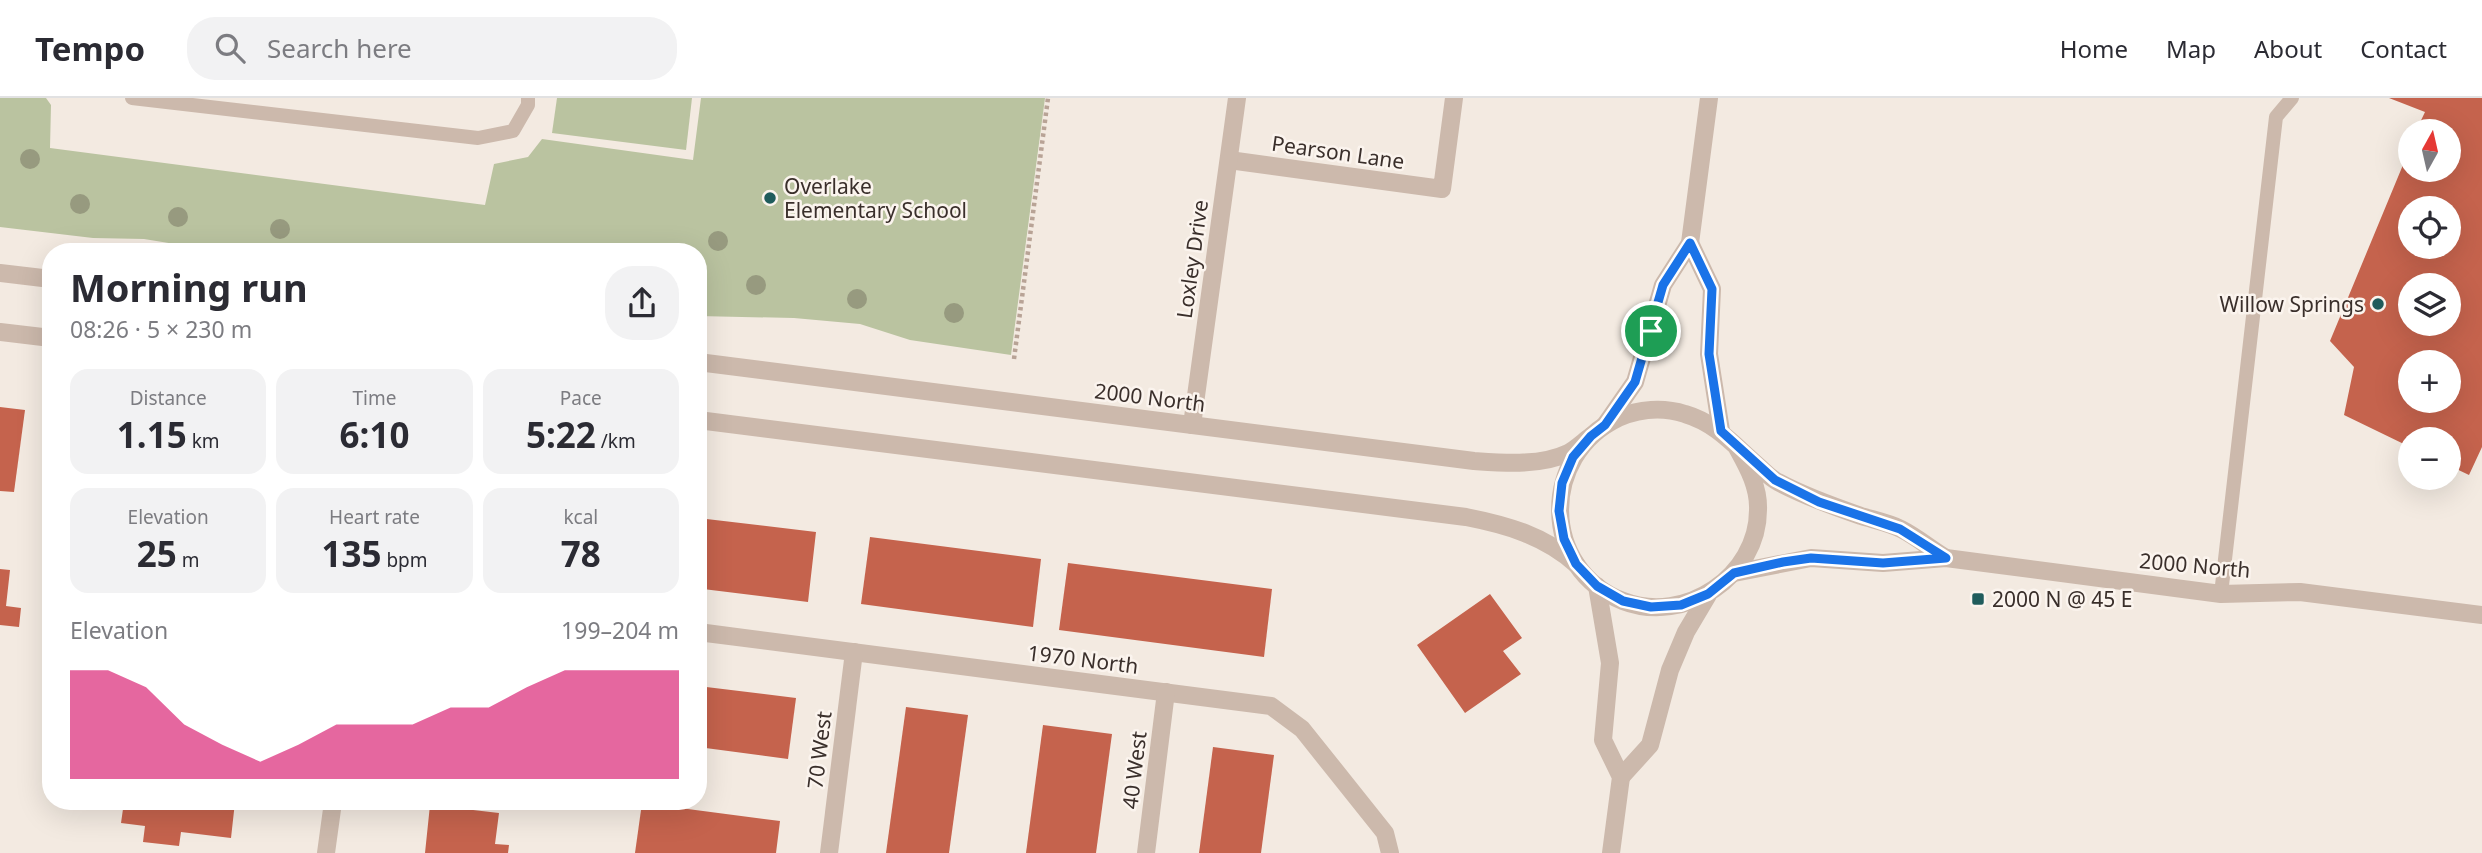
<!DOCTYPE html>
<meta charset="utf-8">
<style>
:root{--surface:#fff;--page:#f2f2f3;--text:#2b2b33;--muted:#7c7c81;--line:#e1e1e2;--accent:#db2777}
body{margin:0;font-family:"Noto Sans",sans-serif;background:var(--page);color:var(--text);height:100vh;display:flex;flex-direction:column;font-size:26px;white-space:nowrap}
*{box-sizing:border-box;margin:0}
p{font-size:23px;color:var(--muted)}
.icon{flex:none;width:38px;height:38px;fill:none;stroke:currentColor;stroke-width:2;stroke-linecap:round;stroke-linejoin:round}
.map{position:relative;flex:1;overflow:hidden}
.drawer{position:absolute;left:42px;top:145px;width:665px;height:567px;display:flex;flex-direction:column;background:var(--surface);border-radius:28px;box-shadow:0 7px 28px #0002}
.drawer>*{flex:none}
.needle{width:46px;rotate:8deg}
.buttons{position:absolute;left:2398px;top:21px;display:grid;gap:14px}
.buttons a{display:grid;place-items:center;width:63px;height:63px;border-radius:50%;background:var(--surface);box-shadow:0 7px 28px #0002;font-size:35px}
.pin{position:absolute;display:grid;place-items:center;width:60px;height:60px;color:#fff;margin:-30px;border:4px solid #fff;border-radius:50%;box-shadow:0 2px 7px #0007}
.round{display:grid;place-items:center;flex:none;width:74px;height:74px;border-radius:28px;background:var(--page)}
.headline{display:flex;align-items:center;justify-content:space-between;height:119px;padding:0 28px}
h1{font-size:38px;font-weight:700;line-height:52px}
.figures{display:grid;grid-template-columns:repeat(3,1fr);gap:10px;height:119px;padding:7px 28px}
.figures div{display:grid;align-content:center;border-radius:18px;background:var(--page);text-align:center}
.figures b{font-size:35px;font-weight:700}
.figures small{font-size:19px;font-weight:400}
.figures p{font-size:19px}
.chart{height:196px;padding:14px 28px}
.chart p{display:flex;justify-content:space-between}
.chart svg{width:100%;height:126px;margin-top:7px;fill:var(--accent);opacity:.7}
header{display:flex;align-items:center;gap:42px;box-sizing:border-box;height:98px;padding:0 35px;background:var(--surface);border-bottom:2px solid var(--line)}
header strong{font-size:33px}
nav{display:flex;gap:38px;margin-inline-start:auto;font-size:24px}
.search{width:490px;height:63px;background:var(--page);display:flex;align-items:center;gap:18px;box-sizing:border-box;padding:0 24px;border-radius:28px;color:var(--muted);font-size:26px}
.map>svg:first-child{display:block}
</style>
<header>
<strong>Tempo</strong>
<div class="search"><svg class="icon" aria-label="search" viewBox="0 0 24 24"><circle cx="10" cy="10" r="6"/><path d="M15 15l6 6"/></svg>Search here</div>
<nav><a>Home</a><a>Map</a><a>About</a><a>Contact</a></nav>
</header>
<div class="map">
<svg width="2482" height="755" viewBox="0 0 2482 755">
<rect width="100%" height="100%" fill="#f3eae1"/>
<g fill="#bac3a0">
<polygon points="0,0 46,0 51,7 50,50 485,107 494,66 528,59 542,41 693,62 701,0 1045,0 1011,257 910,242 860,226 794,220 698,218 698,154 224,154 144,141 93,140 0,129"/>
<polygon points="557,0 692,0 686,52 552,35"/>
</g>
<g fill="#c5634d" fill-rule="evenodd">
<path d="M2389 0H2482V349L2469 377 2448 367V341H2410V349L2344 317 2354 269 2330 243 2410 50V72H2448V33H2416L2425 14ZM2410 110H2448V149H2410ZM2410 187H2448V226H2410ZM2410 264H2448V303H2410Z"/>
<polygon points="0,309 25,312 14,394 0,393"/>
<polygon points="698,420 816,434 808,504 703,491 704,480 698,479"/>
<polygon points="870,439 1041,461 1033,529 861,506"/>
<polygon points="1068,465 1272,491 1264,559 1059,532"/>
<polygon points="0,471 10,472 6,508 21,510 19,529 0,527"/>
<polygon points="1490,496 1522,540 1503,553 1521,576 1465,615 1417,547"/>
<polygon points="698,588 796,600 788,661 698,649"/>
<polygon points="906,609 968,617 949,755 886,755"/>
<polygon points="1043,627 1112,636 1096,755 1026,755"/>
<polygon points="1213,649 1274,657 1261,755 1199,755"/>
<polygon points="124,704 235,704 231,740 181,734 179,748 143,744 145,728 121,725"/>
<polygon points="642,705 780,723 776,755 635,755"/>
<polygon points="430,707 499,715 495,746 509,747 508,755 425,755"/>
</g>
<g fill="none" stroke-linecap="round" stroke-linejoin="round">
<polyline stroke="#b8a396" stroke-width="4.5" stroke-dasharray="3.5 3.5" stroke-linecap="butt" points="1014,261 1048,0"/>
<g stroke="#ccb9ac" stroke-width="14">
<polyline points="132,0 478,40 513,33 528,7 528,0"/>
<polyline points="2221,496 2276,19 2292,0"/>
</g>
<g stroke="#ccb9ac" stroke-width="18">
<polyline points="1229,62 1442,91 1454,0"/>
<polyline points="1690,145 1712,191 1709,256 1721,333"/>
<polyline points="1192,327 1237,0"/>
<polyline points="1605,327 1635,284 1663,187 1690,145 1709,0"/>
<polyline points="1597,488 1610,565 1603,642 1621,679 1611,755"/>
<polyline points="698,534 1271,608 1302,631 1385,735 1390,755"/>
<polyline points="1621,679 1650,647 1670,572 1686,534 1708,497"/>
<polyline points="326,755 333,704"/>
<polyline points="829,755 854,554"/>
<polyline points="1146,755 1166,594"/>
</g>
<g stroke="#ccb9ac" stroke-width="18">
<polyline points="0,175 51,181"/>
<polyline points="0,234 51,240"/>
<path d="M698 264 1474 363C1504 365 1541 368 1568 355 1576 351 1584 343 1591 338"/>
<path d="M698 322 1466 419C1507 427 1545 438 1576 466"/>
<path d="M1736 348C1747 368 1759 388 1758 412 1758 478 1685 527 1623 503 1540 471 1540 357 1618 320 1639 311 1663 309 1685 316 1716 325 1734 347 1757 367 1764 373 1770 380 1778 384 1804 398 1832 408 1861 418 1874 422 1889 425 1901 431 1917 439 1931 451 1946 460"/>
<polyline points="1734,475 1811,460 1883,465 1946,460 2221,496 2300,494 2482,517"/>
</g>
</g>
<g fill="#979a7f">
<circle cx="30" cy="61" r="10"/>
<circle cx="80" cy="106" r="10"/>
<circle cx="178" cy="119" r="10"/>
<circle cx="280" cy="131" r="10"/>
<circle cx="718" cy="143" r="10"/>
<circle cx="756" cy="187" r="10"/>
<circle cx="857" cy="201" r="10"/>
<circle cx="954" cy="215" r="10"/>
</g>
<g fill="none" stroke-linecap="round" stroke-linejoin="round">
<g stroke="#fff" stroke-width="14">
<polygon id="route" points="1690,145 1712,191 1709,256 1721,333 1775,382 1819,404 1900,431 1946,460 1883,465 1811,460 1783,464 1734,475 1708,496 1681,507 1651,509 1623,503 1597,488 1576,466 1564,441 1559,413 1562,385 1573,359 1591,338 1605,327 1635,284 1663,187"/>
</g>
<use href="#route" stroke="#1a73e8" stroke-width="9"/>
</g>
<g fill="#205c5c" stroke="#fbf4ee" stroke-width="2.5">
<circle cx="770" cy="100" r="7"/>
<circle cx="2378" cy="206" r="7"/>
<rect x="1971" y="494" width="14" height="14" rx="3.5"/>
</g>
<g text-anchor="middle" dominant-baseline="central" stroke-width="5" stroke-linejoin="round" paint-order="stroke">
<g font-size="21" fill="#3a2f2b" stroke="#fbf4ee">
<text transform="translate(1338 54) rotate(8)">Pearson Lane</text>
<text transform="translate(1192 161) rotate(-82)">Loxley Drive</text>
<text transform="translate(1150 299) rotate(7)">2000 North</text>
<text transform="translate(2195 467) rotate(5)">2000 North</text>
<text transform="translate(1083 561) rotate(7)">1970 North</text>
<text transform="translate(819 652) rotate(-83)">70 West</text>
<text transform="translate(1134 672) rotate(-83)">40 West</text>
</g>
<g font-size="21" fill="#3a2f2b" stroke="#fbf4ee" text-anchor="start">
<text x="784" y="88">Overlake<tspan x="784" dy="24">Elementary School</tspan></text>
<text x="2364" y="206" text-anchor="end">Willow Springs</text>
<text x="1992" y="501">2000 N @ 45 E</text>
</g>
</g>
</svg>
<div class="buttons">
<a><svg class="needle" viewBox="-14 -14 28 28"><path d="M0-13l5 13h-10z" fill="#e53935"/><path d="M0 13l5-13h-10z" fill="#7c7c81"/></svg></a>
<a><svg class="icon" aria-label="locate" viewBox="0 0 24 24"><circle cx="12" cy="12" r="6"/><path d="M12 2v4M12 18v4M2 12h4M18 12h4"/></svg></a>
<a><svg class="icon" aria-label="layers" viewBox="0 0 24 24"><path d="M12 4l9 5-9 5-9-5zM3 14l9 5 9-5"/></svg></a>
<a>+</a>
<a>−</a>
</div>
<div class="pin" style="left:1651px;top:233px;background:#1e9e55"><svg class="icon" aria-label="arrive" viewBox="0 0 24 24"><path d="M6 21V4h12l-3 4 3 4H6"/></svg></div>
<section class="drawer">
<div class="headline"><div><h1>Morning run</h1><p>08:26 · 5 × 230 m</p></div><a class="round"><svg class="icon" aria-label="share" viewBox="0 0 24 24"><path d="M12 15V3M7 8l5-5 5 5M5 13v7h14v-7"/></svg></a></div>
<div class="figures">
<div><p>Distance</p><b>1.15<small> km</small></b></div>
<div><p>Time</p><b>6:10</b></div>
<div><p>Pace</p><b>5:22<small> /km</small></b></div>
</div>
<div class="figures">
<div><p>Elevation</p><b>25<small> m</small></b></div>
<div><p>Heart rate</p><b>135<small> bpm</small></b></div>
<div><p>kcal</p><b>78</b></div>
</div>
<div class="chart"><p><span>Elevation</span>199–204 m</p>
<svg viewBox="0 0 160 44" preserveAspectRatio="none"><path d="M0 44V6L10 6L20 12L30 25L40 32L50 38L60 32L70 25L80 25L90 25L100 19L110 19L120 12L130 6L140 6L150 6L160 6V44z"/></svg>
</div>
</section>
</div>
